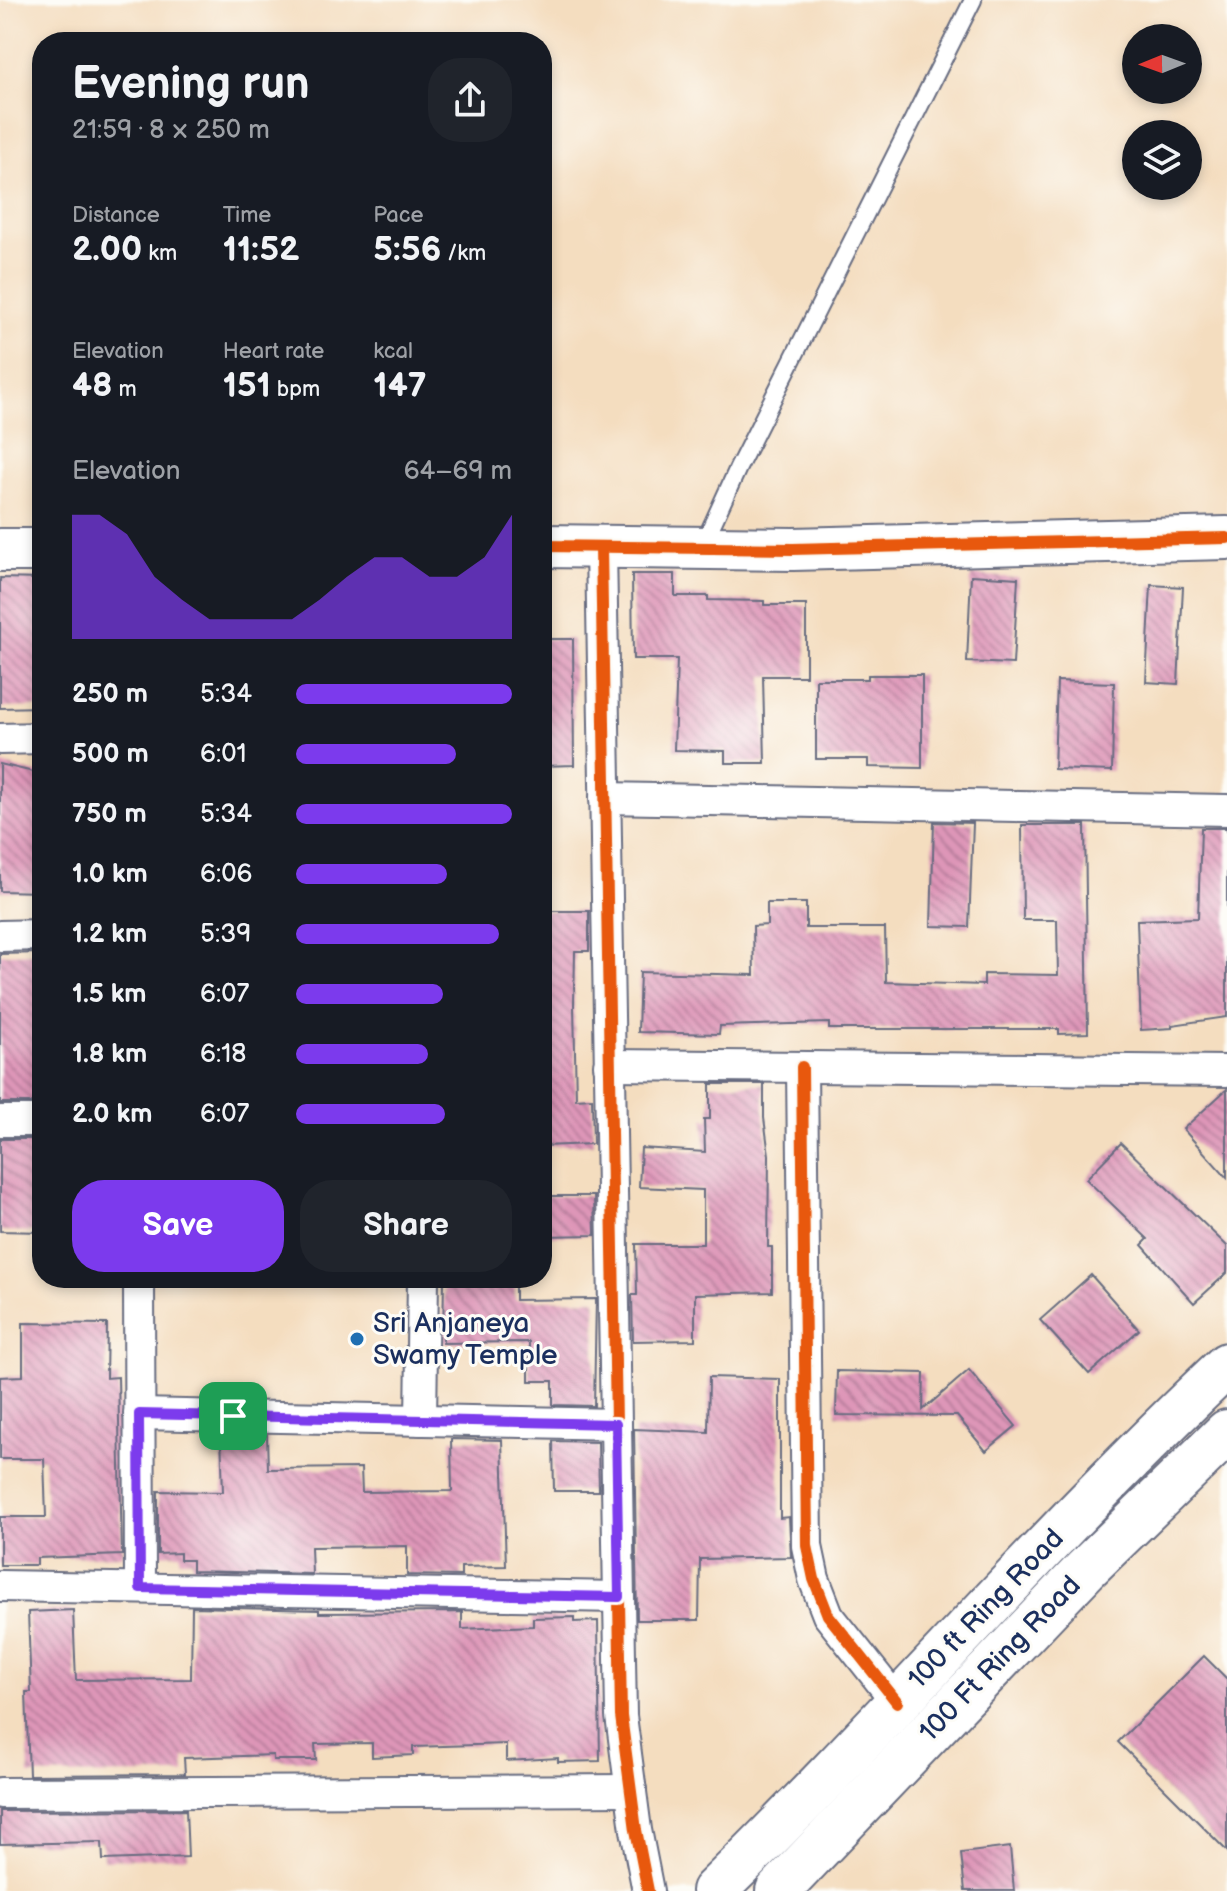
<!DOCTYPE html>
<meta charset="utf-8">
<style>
:root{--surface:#171b24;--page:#20242c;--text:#f1f3f6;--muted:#9ea1a6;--accent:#7c3aed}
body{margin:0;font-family:"Balsamiq Sans",sans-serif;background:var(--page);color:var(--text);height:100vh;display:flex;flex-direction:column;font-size:30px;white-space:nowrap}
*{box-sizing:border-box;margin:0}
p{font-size:26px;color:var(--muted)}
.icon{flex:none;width:44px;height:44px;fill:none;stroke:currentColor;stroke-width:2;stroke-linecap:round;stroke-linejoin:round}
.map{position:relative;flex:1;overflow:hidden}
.panel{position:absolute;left:32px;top:32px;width:520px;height:1256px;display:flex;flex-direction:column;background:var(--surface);border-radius:32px;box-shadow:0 4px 12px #0003}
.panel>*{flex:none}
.needle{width:52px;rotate:269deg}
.controls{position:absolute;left:1122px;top:24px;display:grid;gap:16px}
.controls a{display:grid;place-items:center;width:80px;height:80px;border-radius:50%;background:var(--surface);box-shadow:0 4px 12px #0003;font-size:40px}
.pin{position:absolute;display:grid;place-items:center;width:68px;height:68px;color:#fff;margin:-34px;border-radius:16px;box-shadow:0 4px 12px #0006}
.round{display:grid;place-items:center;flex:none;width:84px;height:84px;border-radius:32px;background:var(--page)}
.summary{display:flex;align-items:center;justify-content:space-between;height:136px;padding:0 40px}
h1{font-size:44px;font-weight:600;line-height:60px}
.metrics{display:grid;grid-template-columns:repeat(3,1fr);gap:12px;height:136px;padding:8px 40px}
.metrics div{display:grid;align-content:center}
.metrics b{font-size:34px;font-weight:600}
.metrics small{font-size:22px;font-weight:400}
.metrics p{font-size:22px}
.chart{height:224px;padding:16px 40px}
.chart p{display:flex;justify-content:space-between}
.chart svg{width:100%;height:144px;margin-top:8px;fill:var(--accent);opacity:.7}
.cta{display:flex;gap:16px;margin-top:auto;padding:16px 40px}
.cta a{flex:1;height:92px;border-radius:32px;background:var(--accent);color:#fff;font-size:32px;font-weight:600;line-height:92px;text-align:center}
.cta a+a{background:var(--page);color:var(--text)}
ul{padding:0 40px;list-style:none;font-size:26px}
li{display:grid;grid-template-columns:128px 96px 1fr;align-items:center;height:60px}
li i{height:20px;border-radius:10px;background:var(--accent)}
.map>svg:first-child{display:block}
</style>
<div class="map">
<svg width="1227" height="1891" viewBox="0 0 1227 1891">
<defs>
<pattern id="building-back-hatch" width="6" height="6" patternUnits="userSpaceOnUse" patternTransform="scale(2)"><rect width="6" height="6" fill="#de96b8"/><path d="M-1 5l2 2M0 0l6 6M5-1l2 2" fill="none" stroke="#b37b99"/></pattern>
</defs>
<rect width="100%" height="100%" fill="#fdfcf7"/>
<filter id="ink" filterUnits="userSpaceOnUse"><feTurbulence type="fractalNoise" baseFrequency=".0125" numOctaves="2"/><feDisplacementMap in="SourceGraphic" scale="16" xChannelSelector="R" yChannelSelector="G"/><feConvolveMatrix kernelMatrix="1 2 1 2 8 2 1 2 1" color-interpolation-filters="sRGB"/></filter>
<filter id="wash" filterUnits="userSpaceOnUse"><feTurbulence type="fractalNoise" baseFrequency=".006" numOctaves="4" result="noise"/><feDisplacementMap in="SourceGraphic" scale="32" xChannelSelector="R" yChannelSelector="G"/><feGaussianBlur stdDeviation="1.8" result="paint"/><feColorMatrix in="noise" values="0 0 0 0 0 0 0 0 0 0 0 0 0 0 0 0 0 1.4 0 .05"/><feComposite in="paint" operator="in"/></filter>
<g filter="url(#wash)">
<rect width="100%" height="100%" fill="#f4ddbf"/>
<g id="blocks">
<g fill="url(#building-back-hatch)">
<polygon points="632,574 675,574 675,596 708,596 708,600 764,601 764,605 806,605 806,676 763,676 765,763 725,763 725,751 674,750 677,659 633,659"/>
<polygon points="971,575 1018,578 1013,664 967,662"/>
<polygon points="0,578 42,579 42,707 0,708"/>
<polygon points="1151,585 1183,587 1178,684 1146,682"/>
<polygon points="542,639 573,639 574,765 542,766"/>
<polygon points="868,675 922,675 922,768 868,767 868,759 816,759 816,679 868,679"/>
<polygon points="1057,681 1114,683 1112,771 1054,769"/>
<polygon points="0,764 42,774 42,892 0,891"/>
<polygon points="934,822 973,823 969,927 931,926"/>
<polygon points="1022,825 1085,825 1088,1033 1059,1034 1059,1029 829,1029 829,1023 720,1026 719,1034 638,1032 640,972 754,975 753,926 767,925 767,903 806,903 806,928 885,928 886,982 984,985 984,974 1058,975 1057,920 1023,920"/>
<polygon points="1201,828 1227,828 1227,1017 1172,1025 1172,1028 1141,1030 1137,920 1198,918"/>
<polygon points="542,911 589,911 589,951 575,951 574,1005 576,1099 592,1098 593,1144 542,1146"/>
<polygon points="42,953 42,1103 0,1103 0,954"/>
<polygon points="710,1084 764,1084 764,1118 769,1155 768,1247 772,1247 772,1292 695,1294 695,1340 633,1341 632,1295 637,1295 636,1244 703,1244 703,1190 639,1187 641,1148 705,1152 704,1119 710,1119"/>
<polygon points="1227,1089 1227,1178 1183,1129"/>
<polygon points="0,1139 42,1139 42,1232 0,1231"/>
<polygon points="1121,1143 1227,1246 1227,1273 1194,1303 1142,1245 1148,1239 1086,1179"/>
<polygon points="542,1196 594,1196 595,1235 542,1236"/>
<polygon points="1091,1275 1139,1330 1089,1374 1040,1320"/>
<polygon points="444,1278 515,1278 515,1300 596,1299 594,1406 553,1405 553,1381 529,1381 529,1342 443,1343"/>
<polygon points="23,1323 107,1324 106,1378 118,1377 122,1555 37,1558 37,1565 0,1565 0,1517 46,1517 44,1459 0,1459 0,1377 23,1376"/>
<polygon points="969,1370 1016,1426 986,1451 957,1416 836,1415 837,1371 924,1373 923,1410"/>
<polygon points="709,1377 780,1379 780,1518 789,1517 791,1557 700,1559 699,1620 637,1620 634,1429 708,1432"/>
<polygon points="221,1434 267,1435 268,1469 361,1468 362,1492 452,1491 451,1439 502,1440 506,1566 461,1567 461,1576 407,1575 407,1546 311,1547 312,1574 192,1571 192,1560 180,1560 180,1553 158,1554 158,1491 223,1492"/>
<polygon points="553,1441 598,1442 599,1491 554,1491"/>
<polygon points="192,1607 319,1610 319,1613 462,1612 462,1629 533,1626 533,1618 574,1617 574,1622 598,1621 600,1761 558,1762 558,1758 506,1761 506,1744 413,1747 413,1755 372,1757 372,1743 315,1744 316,1760 273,1760 273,1755 184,1758 185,1774 29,1775 26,1692 31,1692 28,1612 73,1610 76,1680 191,1679"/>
<polygon points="1204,1656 1227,1679 1227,1851 1118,1742"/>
<polygon points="186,1810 188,1857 103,1860 102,1842 0,1844 0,1811"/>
<polygon points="1010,1847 1014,1891 965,1891 961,1853"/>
</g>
</g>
</g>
<g filter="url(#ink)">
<use href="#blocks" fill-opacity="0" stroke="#676c80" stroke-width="2"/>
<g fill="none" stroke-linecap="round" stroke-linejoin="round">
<g stroke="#676c80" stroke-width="20">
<polyline id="lane" points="702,547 738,468 973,0"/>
</g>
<g stroke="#676c80" stroke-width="34">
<g id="street">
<polyline points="601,548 621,1716 636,1830 648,1891"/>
<polyline points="0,739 42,738"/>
<polyline points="605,798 1227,810"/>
<polyline points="0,936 42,935"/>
<polyline points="609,1065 1227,1071"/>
<polyline points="802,1067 807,1546 814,1579 828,1615 897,1702"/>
<polyline points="0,1121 42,1121"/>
<polyline points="139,1278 140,1588"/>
<polyline points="139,1414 616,1424"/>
<polyline points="421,1420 423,1278"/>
<polyline points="0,1586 619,1597"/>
<polyline points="0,1793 631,1790"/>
</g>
</g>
<g stroke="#676c80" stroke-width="46">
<g id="secondary">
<polyline points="542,546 793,549 1227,538"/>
<polyline points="0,550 42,550"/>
</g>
</g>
<g stroke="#676c80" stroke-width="48">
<g id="primary">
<path d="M714 1891C889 1720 1048 1533 1227 1365"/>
<polyline points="778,1891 1086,1569 1227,1432"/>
</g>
</g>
<use href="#lane" stroke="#fff" stroke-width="16"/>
<use href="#street" stroke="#fff" stroke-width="30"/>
<use href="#secondary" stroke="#fff" stroke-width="42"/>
<use href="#primary" stroke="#fff" stroke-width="44"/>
<g stroke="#fdfcf7" stroke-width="17">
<g id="cycleway">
<polyline points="542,546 793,549 1227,538"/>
<polyline points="601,548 621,1716 636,1830 648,1891"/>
<polyline points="802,1067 807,1546 814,1579 828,1615 897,1702"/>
</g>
</g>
<use href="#cycleway" stroke="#e8590c" stroke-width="12"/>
</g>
</g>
<g fill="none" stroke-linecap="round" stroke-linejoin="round" filter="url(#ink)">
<g stroke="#fff" stroke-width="16">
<polygon id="route" points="139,1414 616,1424 619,1597 140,1588"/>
</g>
<use href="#route" stroke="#7c3aed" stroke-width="10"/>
</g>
<circle fill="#1f6fb2" stroke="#fdfcf7" stroke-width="3" cx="357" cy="1339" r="8"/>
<g text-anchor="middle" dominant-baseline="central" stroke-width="6" stroke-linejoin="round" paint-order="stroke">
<g font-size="28" fill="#1b2f5e" stroke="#fdfcf7" text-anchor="start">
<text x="373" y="1323">Sri Anjaneya<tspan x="373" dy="32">Swamy Temple</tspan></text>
</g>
<g font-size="28" fill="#1b2f5e" stroke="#fdfcf7">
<text transform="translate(986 1609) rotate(-46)">100 ft Ring Road</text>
<text transform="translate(1000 1659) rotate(-46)">100 Ft Ring Road</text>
</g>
</g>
</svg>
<div class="controls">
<a><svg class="needle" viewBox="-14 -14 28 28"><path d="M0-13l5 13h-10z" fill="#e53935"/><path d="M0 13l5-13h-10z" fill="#9ea1a6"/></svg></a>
<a><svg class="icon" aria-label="layers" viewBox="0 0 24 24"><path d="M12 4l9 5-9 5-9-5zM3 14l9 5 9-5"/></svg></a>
</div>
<div class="pin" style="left:233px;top:1416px;background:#1e9e55"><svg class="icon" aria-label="arrive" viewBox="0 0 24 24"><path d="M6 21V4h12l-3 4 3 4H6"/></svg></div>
<section class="panel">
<div class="summary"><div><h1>Evening run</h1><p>21:59 · 8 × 250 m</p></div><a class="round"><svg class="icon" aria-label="share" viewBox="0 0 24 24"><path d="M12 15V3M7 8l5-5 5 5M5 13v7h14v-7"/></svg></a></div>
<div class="metrics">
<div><p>Distance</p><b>2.00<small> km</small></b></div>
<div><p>Time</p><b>11:52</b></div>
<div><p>Pace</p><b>5:56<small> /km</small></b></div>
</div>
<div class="metrics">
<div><p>Elevation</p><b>48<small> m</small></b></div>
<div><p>Heart rate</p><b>151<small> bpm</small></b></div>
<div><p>kcal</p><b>147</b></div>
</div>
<div class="chart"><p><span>Elevation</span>64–69 m</p>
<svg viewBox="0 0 160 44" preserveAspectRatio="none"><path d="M0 44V6L10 6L20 12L30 25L40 32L50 38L60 38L70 38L80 38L90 32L100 25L110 19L120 19L130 25L140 25L150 19L160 6V44z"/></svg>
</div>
<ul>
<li><b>250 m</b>5:34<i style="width:100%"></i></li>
<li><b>500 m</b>6:01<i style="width:74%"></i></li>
<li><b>750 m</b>5:34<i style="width:100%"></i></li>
<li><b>1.0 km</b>6:06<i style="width:70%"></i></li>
<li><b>1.2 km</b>5:39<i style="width:94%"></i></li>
<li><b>1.5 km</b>6:07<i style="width:68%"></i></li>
<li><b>1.8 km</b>6:18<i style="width:61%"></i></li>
<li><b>2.0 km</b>6:07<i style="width:69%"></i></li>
</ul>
<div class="cta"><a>Save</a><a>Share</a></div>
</section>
</div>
